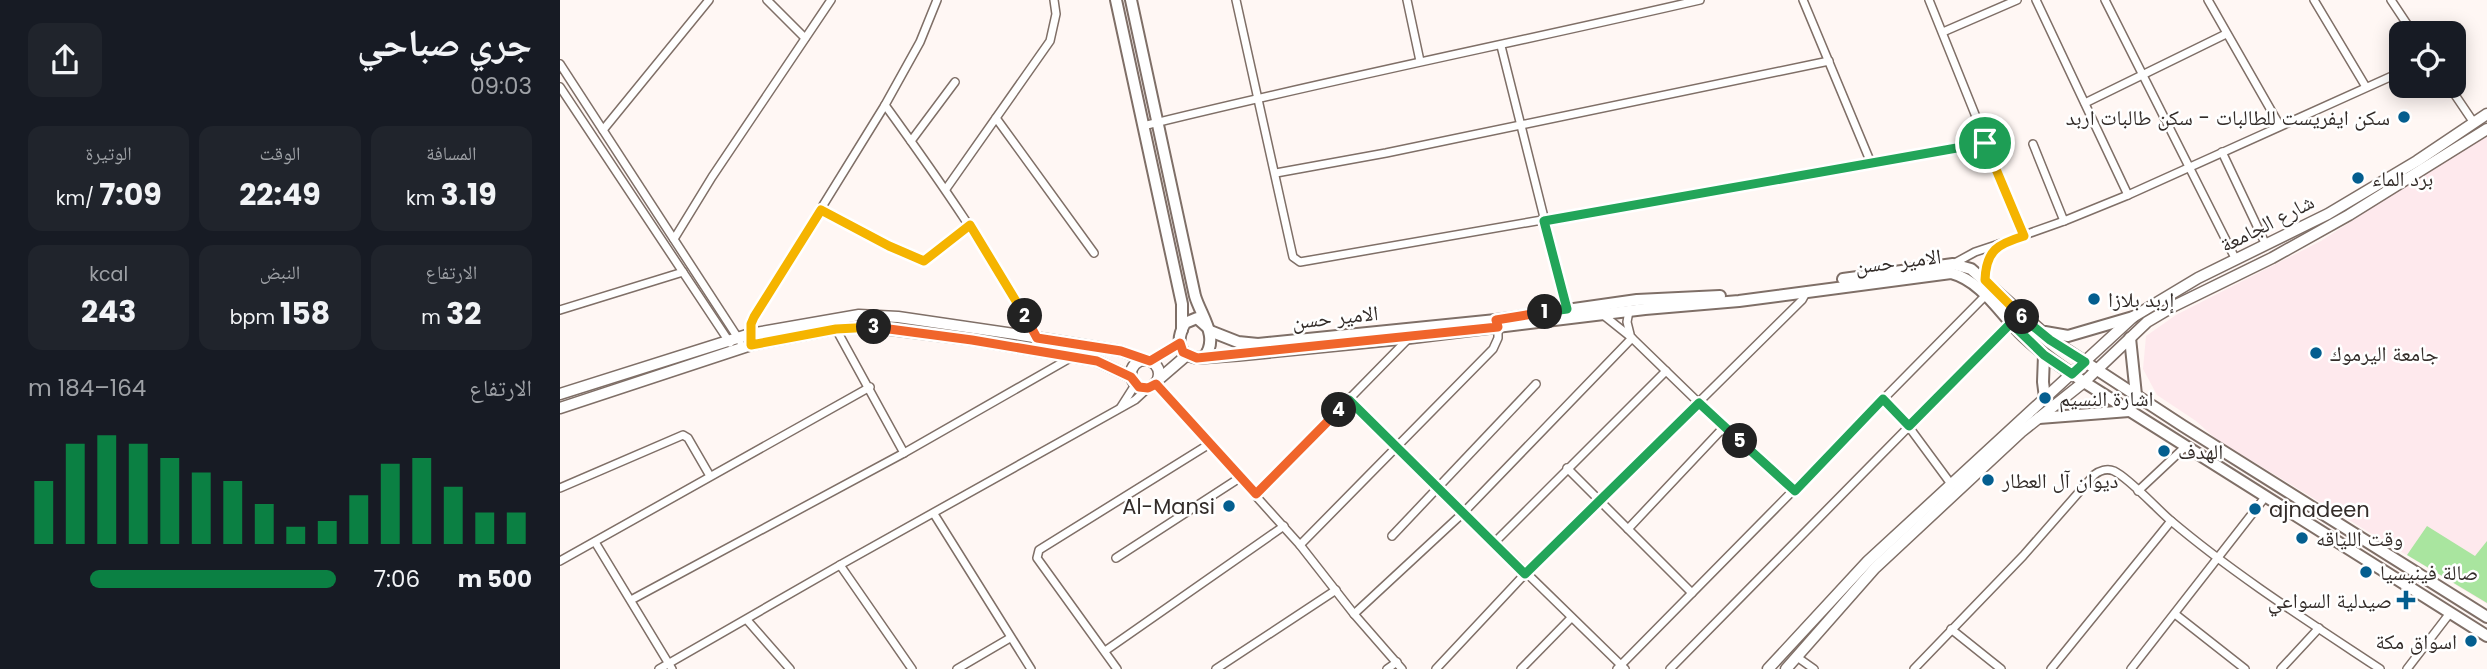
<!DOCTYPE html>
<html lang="ar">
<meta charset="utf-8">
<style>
:root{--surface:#171b24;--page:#20242c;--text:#f1f3f6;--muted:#9ea1a6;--accent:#0b8043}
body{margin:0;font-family:Poppins,"Noto Naskh Arabic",sans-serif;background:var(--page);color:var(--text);direction:rtl;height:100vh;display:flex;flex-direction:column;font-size:26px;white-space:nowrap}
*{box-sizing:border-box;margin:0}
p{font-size:23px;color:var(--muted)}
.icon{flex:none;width:38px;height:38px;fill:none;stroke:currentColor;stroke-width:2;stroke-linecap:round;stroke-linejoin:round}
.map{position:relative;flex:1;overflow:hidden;direction:ltr}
.drawer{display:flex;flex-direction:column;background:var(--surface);width:560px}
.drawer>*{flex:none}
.buttons{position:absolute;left:1829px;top:21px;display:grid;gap:14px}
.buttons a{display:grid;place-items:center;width:77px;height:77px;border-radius:14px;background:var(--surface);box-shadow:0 4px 18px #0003;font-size:35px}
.pin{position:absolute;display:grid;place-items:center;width:60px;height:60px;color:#fff;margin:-30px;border:4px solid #fff;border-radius:50%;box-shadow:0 2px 7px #0007}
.km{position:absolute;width:35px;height:35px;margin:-18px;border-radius:50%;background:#222;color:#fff;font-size:19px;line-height:35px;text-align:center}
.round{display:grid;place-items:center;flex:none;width:74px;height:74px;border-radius:14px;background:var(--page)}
.overview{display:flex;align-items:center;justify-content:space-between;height:119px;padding:0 28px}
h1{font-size:38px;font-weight:700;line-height:52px}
.stats{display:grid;grid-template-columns:repeat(3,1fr);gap:10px;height:119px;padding:7px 28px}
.stats div{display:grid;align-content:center;border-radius:14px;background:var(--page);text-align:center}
.stats b{font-size:30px;font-weight:700}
.stats small{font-size:19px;font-weight:400}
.stats p{font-size:19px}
.chart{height:196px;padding:14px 28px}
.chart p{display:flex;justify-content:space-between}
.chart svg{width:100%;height:126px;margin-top:7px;stroke:var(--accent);stroke-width:6}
ul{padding:0 28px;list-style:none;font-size:23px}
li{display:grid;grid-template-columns:112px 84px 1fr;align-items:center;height:52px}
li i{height:18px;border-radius:9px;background:var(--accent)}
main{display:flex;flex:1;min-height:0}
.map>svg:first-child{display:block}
</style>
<main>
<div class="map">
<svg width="1927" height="669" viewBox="0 0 1927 669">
<rect width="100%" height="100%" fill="#fff7f4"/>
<polygon fill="#fee9ed" points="1927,133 1927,604 1656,439 1636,421 1597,395 1583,369 1586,336 1616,315 1761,241"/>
<polygon fill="#a9e59f" points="1867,526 1915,556 1927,541 1927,603 1847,555"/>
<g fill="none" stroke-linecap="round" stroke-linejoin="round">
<g stroke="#7f6f67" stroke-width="10">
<g id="minor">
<polyline points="207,0 245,38"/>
<polyline points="676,0 733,257 740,262 1425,143"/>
<polyline points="847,0 860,61"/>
<polyline points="1243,0 1311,163"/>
<polyline points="1369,0 1464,236"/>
<polyline points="1476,0 1568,195"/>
<polyline points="1545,0 1676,260"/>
<polyline points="1648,0 1720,126"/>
<polyline points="1754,0 1806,87"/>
<polyline points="1831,0 1853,33"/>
<polyline points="1383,32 1457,0"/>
<polyline points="941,46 1007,309"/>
<polyline points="0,64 180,341"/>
<polyline points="1889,86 1914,123"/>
<polyline points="0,87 170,343"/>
<polyline points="1525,103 1666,34"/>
<path d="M325 105C380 181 432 256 477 338"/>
<polyline points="436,118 534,253"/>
<path d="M583 126C768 80 954 43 1140 0"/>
<polyline points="43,130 149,0"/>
<polyline points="351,141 395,82"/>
<polyline points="1473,144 1504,221"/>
<polyline points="1662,152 1706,245"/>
<polyline points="716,173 826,153 1269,61"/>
<polyline points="386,189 490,41 496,14 494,0"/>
<polyline points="261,210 329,246 364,262 410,225"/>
<polyline points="114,239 152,177 271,0"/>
<polyline points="1439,244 1504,221 1568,195 1841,72"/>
<polyline points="1393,264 1415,252 1439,244 1428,261 1425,280"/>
<polyline points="0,310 123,272"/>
<polyline points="1069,311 1067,322 1070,334"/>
<polyline points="1042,314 1072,338 1139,403 1235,491"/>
<polyline points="276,329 344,453"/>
<polyline points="191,337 191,324 194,317 325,105 360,42 377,0"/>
<polyline points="595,384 740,545 794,614 842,669"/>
<polyline points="1323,399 1349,427 1391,484"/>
<polyline points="789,400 1065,669"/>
<polyline points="561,407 575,385"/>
<polyline points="1007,468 1132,593"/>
<polyline points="0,488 123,435 128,438 150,476"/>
<polyline points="1578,491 1626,446"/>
<polyline points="696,494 848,339"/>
<polyline points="374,514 471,669"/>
<polyline points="1068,529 1164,427"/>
<polyline points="832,536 976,384"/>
<polyline points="35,542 112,669"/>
<polyline points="934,543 1106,371"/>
<polyline points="740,545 933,349 938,338 938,327"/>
<polyline points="556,558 681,477"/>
<polyline points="0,561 310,387"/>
<polyline points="280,565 352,669"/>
<polyline points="71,600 344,453 512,357"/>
<polyline points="794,614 903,513 1072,338"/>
<polyline points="1615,614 1685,669"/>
<polyline points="187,620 230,669"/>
<polyline points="1391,629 1441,669"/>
<polyline points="545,651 724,526"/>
<polyline points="1237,657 1254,669"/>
<polyline points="99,669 280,565 575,400 588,388"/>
<polyline points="397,669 450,638"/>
<polyline points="557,669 477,558 479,550 651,443"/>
<polyline points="656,669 776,590"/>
<polyline points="827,669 837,662"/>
<polyline points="876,669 965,574 1242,300 1247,291"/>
<polyline points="961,669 1011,618"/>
<polyline points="1057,669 1425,296"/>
<polyline points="1110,669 1451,323"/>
<path d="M1354 669 1463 556 1534 475C1539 471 1547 468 1554 471 1569 478 1596 508 1610 520 1675 575 1749 622 1820 669"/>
<polyline points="1491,669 1611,521"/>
<polyline points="1571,669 1706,496"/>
<polyline points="1721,669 1759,628"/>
<polyline points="1847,669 1890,613"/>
</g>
</g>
<g stroke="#7f6f67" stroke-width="13">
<g id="secondary">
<circle cx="585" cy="374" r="14"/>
<polyline points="590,361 620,343"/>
<polyline points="598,380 627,355"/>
<polyline points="0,394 190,334 299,315 338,317 461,335 561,351 585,360"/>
<polyline points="0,408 191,345 276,329 309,327 412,340 513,357 537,361 571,377"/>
<polyline points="1208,669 1308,561 1573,317 1638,278 1768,214 1857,161 1927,114"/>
<polyline points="1226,669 1315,568 1461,432 1524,382 1587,322 1614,306 1712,258 1789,215 1927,129"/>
</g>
</g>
<g stroke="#7f6f67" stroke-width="14">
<g id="primary">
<polyline points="556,0 622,304 622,330"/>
<path d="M571 0 635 296C641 316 660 338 644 357"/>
<polyline points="1283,279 1393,264 1411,269 1490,339 1623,426 1927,617"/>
<path d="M646 326 637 318 625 323C619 334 616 346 627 355L637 358 678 355 848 338 1085 309 1179 301 1391 273C1422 281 1441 315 1463 336 1482 354 1503 368 1524 382L1927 636"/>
<polyline points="650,331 678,342 698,344 936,320 1077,300 1160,296"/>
<polyline points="1485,332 1508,336 1573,317"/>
<polyline points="1570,338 1576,395"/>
<polyline points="1484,355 1483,382 1485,398"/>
<polyline points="1479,418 1569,411"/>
</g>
</g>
<use href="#minor" stroke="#fff" stroke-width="7"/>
<use href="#secondary" stroke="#fff" stroke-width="10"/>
<use href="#primary" stroke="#fff" stroke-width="10"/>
</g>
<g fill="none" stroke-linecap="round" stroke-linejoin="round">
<g stroke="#fff" stroke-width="14">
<polyline id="split-1" points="985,312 1007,309 984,221 1425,143"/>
</g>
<g stroke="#fff" stroke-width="14">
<polyline id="split-2" points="465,316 477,338 561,351 590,361 620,343 623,352 637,358 938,327 936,320 985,312"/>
</g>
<g stroke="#fff" stroke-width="14">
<polyline id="split-3" points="314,327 276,329 191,345 191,324 194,317 261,210 329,246 364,261 410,225 465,316"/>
</g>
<g stroke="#fff" stroke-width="14">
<polyline id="split-4" points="314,327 412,340 537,361 571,377 579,387 588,388 596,384 696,494 779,410"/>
</g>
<g stroke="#fff" stroke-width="14">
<polyline id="split-5" points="779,410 789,400 965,574 1139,403 1180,441"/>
</g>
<g stroke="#fff" stroke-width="14">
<polyline id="split-6" points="1180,441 1235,491 1323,399 1349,426 1451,323 1484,355 1512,374 1525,362 1490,340 1462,317"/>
</g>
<g stroke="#fff" stroke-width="14">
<path id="split-7" d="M1425 143 1464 236C1438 244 1426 250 1425 280L1462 317"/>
</g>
<use href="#split-1" stroke="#22a559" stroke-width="9"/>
<use href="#split-2" stroke="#f0652b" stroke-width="9"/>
<use href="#split-3" stroke="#f5b400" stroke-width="9"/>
<use href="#split-4" stroke="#f0652b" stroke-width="9"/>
<use href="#split-5" stroke="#22a559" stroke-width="9"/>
<use href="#split-6" stroke="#22a559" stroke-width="9"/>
<use href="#split-7" stroke="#f5b400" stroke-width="9"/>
</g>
<g fill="#045e8f" stroke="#fff" stroke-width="2.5">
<circle cx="1844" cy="117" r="7"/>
<circle cx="1798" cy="178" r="7"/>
<circle cx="1534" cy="299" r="7"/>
<circle cx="1756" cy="353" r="7"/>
<circle cx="1485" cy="398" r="7"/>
<circle cx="1604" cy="451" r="7"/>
<circle cx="1428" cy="480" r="7"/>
<circle cx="669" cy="506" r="7"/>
<circle cx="1695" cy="509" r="7"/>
<circle cx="1742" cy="538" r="7"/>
<circle cx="1806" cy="572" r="7"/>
<path d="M1842.5 589.5h7v7h7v7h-7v7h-7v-7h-7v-7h7z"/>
<circle cx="1911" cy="641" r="7"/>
</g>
<g text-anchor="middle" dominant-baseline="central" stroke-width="5" stroke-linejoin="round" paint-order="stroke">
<g font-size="21" fill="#332c29" stroke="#fff" text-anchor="start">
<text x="1830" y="117" text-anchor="end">سكن ايفريست للطالبات - سكن طالبات اربد</text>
<text x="1812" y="178">برد الماء</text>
<text x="1548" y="299">إربد بلازا</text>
<text x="1770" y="353">جامعة اليرموك</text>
<text x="1499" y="398">اشارة النسيم</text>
<text x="1618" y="451">الهدف</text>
<text x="1442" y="480">ديوان آل العطار</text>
<text x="655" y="506" text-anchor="end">Al-Mansi</text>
<text x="1709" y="509">ajnadeen</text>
<text x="1756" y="538">وقت اللياقه</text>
<text x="1820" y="572">صالة فينيسيا</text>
<text x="1832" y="600" text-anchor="end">صيدلية السواعي</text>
<text x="1897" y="641" text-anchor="end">اسواق مكة</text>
</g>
<g font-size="21" fill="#332c29" stroke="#fff">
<text transform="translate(1707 223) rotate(-27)">شارع الجامعة</text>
<text transform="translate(1338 261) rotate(-7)">الامير حسن</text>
<text transform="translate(775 317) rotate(-6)">الامير حسن</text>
</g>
</g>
</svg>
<div class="buttons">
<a><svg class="icon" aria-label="locate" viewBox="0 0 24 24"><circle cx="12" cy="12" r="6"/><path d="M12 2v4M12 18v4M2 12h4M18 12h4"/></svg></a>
</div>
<div class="pin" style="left:1425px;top:143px;background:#1e9e55"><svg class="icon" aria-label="arrive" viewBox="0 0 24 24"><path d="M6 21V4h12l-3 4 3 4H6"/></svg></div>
<b class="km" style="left:985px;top:312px">1</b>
<b class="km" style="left:465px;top:316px">2</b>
<b class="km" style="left:314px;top:327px">3</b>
<b class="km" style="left:779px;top:410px">4</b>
<b class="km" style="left:1180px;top:441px">5</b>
<b class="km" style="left:1462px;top:317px">6</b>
</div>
<section class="drawer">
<div class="overview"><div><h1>جري صباحي</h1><p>09:03</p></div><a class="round"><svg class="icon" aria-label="share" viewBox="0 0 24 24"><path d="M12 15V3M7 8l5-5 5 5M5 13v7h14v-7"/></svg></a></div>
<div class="stats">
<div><p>المسافة</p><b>3.19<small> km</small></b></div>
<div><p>الوقت</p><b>22:49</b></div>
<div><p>الوتيرة</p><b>7:09<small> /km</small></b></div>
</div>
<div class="stats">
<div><p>الارتفاع</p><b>32<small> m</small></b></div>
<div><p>النبض</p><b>158<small> bpm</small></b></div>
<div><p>kcal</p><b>243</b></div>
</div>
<div class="chart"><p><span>الارتفاع</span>164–184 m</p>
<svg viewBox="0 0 160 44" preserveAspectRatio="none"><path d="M5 44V22M15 44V9M25 44V6M35 44V9M45 44V14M55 44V19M65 44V22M75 44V30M85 44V38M95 44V36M105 44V27M115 44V16M125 44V14M135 44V24M145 44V33M155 44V33"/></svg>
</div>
<ul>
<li><b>500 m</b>7:06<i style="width:80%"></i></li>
</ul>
</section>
</main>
